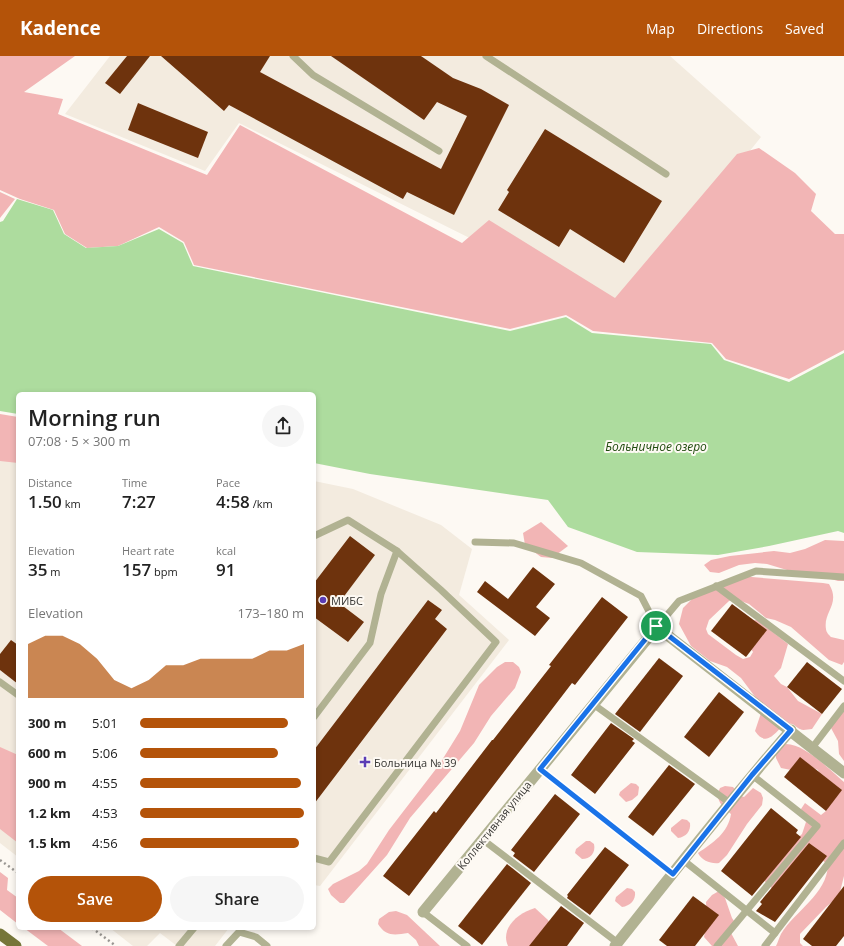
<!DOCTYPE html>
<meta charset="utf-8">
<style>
:root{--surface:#fff;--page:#f6f6f6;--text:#222;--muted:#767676;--accent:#b45309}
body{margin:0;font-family:"Open Sans",sans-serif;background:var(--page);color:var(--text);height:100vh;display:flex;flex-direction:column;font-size:15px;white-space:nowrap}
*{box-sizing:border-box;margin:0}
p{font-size:13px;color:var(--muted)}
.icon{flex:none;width:22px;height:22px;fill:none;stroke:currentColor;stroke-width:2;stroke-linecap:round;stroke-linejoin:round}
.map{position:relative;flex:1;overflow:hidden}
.details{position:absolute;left:16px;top:336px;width:300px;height:538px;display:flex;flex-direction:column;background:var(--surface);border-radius:6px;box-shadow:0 2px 6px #0003}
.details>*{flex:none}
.pin{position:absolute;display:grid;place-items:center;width:34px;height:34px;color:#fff;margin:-17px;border:2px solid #fff;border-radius:50%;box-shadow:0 1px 4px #0007}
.round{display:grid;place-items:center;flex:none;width:42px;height:42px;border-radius:21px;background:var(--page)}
.overview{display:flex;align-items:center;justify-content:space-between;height:68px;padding:0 12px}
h1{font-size:22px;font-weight:600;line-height:30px}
.metrics{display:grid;grid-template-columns:repeat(3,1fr);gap:6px;height:68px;padding:4px 12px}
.metrics div{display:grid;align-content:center}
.metrics b{font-size:17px;font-weight:600}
.metrics small{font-size:11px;font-weight:400}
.metrics p{font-size:11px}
.chart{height:112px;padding:8px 12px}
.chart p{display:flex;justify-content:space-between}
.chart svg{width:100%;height:72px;margin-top:4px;fill:var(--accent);opacity:.7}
.primary-button{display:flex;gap:8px;margin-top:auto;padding:8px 12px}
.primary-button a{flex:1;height:46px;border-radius:24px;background:var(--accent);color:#fff;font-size:16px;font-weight:600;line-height:46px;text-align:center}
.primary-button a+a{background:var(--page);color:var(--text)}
ul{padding:0 12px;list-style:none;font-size:13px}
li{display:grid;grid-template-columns:64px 48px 1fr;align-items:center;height:30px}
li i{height:10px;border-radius:5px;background:var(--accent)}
header{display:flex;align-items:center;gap:24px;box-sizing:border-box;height:56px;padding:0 20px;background:var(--accent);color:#fff}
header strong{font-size:19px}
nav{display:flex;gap:22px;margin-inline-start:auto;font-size:14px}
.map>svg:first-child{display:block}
</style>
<header>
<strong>Kadence</strong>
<nav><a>Map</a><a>Directions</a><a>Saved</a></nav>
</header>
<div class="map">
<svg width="844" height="890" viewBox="0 0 844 890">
<rect width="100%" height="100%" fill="#fdf9f3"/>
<g fill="#f3ebdf">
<polygon points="110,0 670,0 761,81 620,257 239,67 205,115 65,58"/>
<polygon points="0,369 18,372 18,801 0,787"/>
<polygon points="314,425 353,433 441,469 472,493 459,539 509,584 320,830 314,829"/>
<polygon points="110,872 229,872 215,890 177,890 160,877 147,890 133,890"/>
</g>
<g fill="#f2b5b5">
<polygon points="0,0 75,0 24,36 63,43 58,58 207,119 240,69 462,187 489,164 615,242 737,98 759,92 795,117 816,138 811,155 835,178 844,178 844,294 789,323 726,303 712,287 593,275 566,259 510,273 194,209 184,186 159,171 118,190 87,192 65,178 54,154 20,143 0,134"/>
<polygon points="0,136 15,143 0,162"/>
<polygon points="0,358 18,361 18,407 0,405"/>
<polygon points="541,466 568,490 552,502 541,501 525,489 523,477"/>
<polygon points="825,484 844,485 844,525 838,525 810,517 787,514 767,508 755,507 739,509 719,517 710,516 704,509 711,504 730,500 774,495 790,497 805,493"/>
<path d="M739 520 823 527 829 528C841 548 823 556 826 573 826 576 829 579 831 581L844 584V606L842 609 829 604 791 571 775 564 766 562 749 548 741 545 734 543 729 545 709 564 706 573 708 578 736 599 743 603 750 601 753 596 738 573 742 566 757 564 788 588 781 612 774 620 781 628 787 631 798 645 822 658 812 673C808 673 803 675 800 673 797 672 794 668 792 668 778 665 770 697 755 675L762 654 759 646 741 622 727 611 710 605 691 590 679 568 683 552 692 543Z"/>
<polygon points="505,606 513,606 519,611 521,616 515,632 491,660 474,687 410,762 387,799 344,847 340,847 331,839 328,833 333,828 359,815 367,808 389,774 439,709 460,675 479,629 497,611"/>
<polygon points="844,652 844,705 839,698 838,685 831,672"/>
<path d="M786 688C805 688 830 714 844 726V820L839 840 826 851 800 878V887L803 890H776C778 886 779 882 781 878 795 855 827 838 828 809L821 803 772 834 771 831 761 822 791 788 802 778 806 766 801 753 805 747 821 759 826 755 829 747 818 714 811 711 791 714 781 712 776 702V696Z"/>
<polygon points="0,691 18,699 18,787 0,773"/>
<polygon points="631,727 636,728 639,731 638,739 632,744 626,746 619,739 620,736"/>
<path d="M725 730 733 731 741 740 744 741 753 732 761 737 763 742 762 749 747 768 727 799 719 807C711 808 702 805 698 797 713 787 728 777 731 758 723 751 714 744 720 732Z"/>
<path d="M682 763 687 764 690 767C691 775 686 781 678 782L671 775V772Z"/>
<path d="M586 785H590L594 788C596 797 590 803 582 803L575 797 576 793Z"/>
<polygon points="0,816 8,822 7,834 18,842 18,868 0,854"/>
<path d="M627 832 632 833 635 836C636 844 630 850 622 851L615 845 616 841Z"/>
<polygon points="719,835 725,842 732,862 734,865 731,877 738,890 712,890 704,881 707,865 706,846 712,839"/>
<path d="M535 852 548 864 551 870 537 890H508C500 872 518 857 535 852Z"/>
<path d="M396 855 407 859 440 890H419L416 884 408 877C395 879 386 881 378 868L379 863 389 856Z"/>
<polygon points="24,872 58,872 82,890 48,890"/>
</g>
<polygon fill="#addc9e" points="17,143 53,154 64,178 86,192 118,190 159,173 183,187 193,210 510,275 566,261 592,277 711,288 724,304 789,326 844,297 844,477 838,475 769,490 718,499 637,496 568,471 548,444 370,418 314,407 314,338 18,338 18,358 0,355 0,166 3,165"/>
<g fill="#6e330d">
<polygon points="127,0 150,0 120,38 105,27"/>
<polygon points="161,0 270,0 260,16 441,113 467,60 437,46 424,64 331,0 421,0 453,22 481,33 509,49 454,159 407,136 403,143 229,49 224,55"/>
<polygon points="138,47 208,76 198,102 128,74"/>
<polygon points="545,73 662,145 624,207 570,173 559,191 498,154 509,136 507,134"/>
<polygon points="350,480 375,499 339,547 364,566 348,586 314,561 314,527"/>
<polygon points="533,511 555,528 536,551 550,562 535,580 477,536 485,525 508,543"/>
<polygon points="602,541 628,561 575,629 572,627 409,840 383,820 434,755 436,757 492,684 493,684 551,610 549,609"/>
<polygon points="428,544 442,554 435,563 447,573 314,748 314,694"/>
<polygon points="732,548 767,574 746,601 711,575"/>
<polygon points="11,584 18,589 18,628 0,614 0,598"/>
<polygon points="659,602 683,620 640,676 615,658"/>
<polygon points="807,606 842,633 822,658 787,631"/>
<polygon points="719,636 744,656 709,701 684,681"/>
<polygon points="611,667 634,683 632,685 635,687 595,738 571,719"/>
<polygon points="800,701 842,734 826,755 784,721"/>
<polygon points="669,709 695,728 653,780 628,761"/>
<polygon points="555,738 580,758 534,816 513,800 515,797 511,794"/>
<polygon points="771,752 798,774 796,777 801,781 752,840 721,815"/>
<polygon points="809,787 827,800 775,866 756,855 762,848 760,846"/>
<polygon points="605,791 629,809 590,859 567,842 568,840 567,839"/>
<polygon points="507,808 531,827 482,889 458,870"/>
<polygon points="844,830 844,880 836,890 812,890 803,883"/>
<polygon points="693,840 719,859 695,890 667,890 659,884"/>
<polygon points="561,850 584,867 567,890 529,890"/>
</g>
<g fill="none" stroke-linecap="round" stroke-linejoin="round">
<g stroke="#999692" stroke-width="2.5" stroke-dasharray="2 3" stroke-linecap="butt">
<polyline points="550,721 664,810"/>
<polyline points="0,804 18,817"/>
<polyline points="92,872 116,890"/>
</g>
<g stroke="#b1b292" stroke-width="7">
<polyline points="293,0 313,19 439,95"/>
<polyline points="486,0 666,118"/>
<polyline points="314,480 348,464 397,495"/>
<polyline points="475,486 514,487 581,507 641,540 657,571 679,545 756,515 844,521"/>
<polyline points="716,530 844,625"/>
<polyline points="0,626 18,639"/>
<polyline points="593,648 730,747"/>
<polyline points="314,661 370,587 381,538 397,495 441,534 496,586 329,806 314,802"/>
<polyline points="812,692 844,650"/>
<polyline points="482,783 618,887"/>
<polyline points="683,804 775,877"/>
<polyline points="423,856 467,890"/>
<polyline points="179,890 194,872"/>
<polyline points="226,890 239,876 256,881 267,890"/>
<polyline points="717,890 817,770 752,719"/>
<polyline points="765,890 844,787"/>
</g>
<g stroke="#b1b292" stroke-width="11">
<polyline points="423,856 657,571 844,717"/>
<path d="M615 890C673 817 730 744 791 674"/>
</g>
<polyline stroke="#767639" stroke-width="11" points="0,878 16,890"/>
</g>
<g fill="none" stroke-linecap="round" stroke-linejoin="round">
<g stroke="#fff" stroke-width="8">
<polygon id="route" points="656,570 791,674 752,719 673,818 540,713"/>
</g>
<use href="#route" stroke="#1a73e8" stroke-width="5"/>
</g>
<g fill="#5b3db5" stroke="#fdf9f3" stroke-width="1.5">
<circle cx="323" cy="544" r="4"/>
<path d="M363 700h4v4h4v4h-4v4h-4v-4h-4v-4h4z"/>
</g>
<g text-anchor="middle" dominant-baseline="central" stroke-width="4" stroke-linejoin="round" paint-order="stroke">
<g font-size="11" fill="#363532" stroke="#fdf9f3" text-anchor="start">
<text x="331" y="544">МИБС</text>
<text x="374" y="706">Больница № 39</text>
</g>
<g font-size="11" fill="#363532" stroke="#fdf9f3">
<text transform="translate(494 769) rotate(-51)">Коллективная улица</text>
</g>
<g font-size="12" font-style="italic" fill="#1f4a0d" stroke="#fdf9f3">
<text x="656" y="390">Больничное озеро</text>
</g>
</g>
</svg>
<div class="pin" style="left:656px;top:570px;background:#1e9e55"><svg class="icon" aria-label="arrive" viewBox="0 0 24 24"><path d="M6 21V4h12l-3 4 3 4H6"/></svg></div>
<section class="details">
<div class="overview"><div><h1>Morning run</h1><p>07:08 · 5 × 300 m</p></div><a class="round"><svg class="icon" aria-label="share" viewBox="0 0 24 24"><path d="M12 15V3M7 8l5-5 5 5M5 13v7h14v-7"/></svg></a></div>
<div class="metrics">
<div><p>Distance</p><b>1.50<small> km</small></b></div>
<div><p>Time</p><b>7:27</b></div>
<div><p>Pace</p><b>4:58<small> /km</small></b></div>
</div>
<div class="metrics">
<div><p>Elevation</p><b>35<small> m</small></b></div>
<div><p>Heart rate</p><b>157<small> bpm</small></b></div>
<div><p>kcal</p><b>91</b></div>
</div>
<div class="chart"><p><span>Elevation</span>173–180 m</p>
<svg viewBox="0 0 160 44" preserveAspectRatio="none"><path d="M0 44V11L10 6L20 6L30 11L40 20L50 33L60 38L70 33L80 24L90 24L100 20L110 20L120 20L130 20L140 15L150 15L160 11V44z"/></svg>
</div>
<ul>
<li><b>300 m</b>5:01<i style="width:90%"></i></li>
<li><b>600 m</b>5:06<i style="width:84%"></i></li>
<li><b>900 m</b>4:55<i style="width:98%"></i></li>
<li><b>1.2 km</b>4:53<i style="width:100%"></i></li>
<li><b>1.5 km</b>4:56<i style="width:97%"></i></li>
</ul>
<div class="primary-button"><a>Save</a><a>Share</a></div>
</section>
</div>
